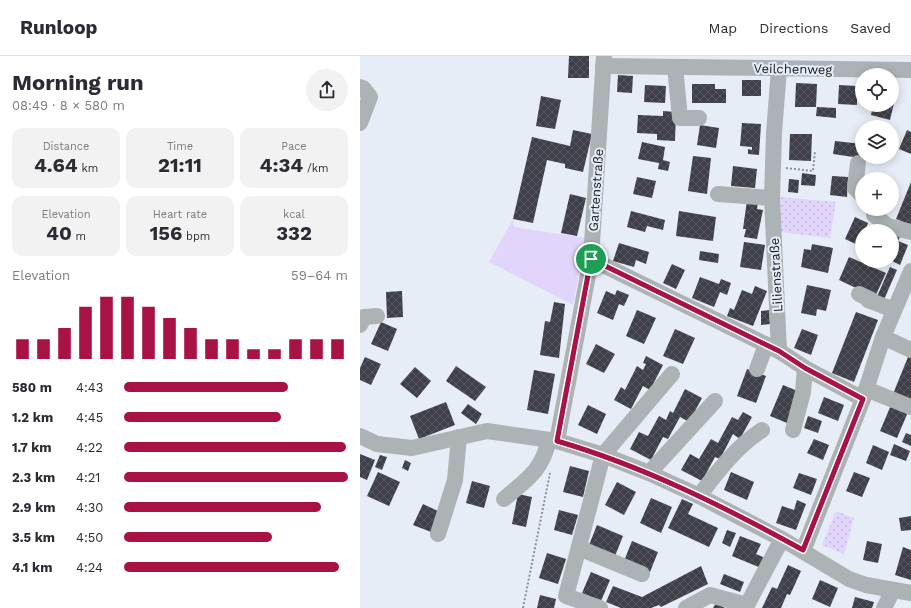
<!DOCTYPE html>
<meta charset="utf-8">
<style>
:root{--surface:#fff;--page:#f2f2f3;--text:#2b2b33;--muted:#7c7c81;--line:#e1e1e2;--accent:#a81246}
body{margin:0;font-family:"Work Sans",sans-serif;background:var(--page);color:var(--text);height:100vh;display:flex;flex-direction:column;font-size:15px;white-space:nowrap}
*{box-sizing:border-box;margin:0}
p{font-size:13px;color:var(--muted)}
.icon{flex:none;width:22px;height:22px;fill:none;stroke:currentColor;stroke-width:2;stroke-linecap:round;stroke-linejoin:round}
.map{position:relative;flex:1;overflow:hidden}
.details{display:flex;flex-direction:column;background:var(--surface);width:360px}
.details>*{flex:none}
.buttons{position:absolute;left:495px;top:12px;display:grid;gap:8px}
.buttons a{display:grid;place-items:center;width:44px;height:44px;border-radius:50%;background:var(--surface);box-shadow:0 2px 10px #0003;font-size:20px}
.pin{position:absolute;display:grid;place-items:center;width:34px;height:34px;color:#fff;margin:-17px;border:2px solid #fff;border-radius:50%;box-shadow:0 1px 4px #0007}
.round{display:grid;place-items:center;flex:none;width:42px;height:42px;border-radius:21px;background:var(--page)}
.head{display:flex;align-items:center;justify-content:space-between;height:68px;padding:0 12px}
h1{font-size:22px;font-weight:700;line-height:30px}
.figures{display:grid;grid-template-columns:repeat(3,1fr);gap:6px;height:68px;padding:4px 12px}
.figures div{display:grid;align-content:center;border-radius:10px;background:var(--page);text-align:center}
.figures b{font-size:20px;font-weight:700}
.figures small{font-size:11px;font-weight:400}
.figures p{font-size:11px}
.chart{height:112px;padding:8px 12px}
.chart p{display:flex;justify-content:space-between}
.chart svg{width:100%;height:72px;margin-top:4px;stroke:var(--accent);stroke-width:6}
ul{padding:0 12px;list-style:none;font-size:13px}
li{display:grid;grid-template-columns:64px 48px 1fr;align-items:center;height:30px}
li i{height:10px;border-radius:5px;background:var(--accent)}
header{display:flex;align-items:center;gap:24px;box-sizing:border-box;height:56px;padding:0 20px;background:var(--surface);border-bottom:1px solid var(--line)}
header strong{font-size:19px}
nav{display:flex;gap:22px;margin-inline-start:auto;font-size:14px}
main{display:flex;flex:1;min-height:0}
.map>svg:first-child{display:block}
</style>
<header>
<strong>Runloop</strong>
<nav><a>Map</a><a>Directions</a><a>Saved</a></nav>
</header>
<main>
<section class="details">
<div class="head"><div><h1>Morning run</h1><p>08:49 · 8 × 580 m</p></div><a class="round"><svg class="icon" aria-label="share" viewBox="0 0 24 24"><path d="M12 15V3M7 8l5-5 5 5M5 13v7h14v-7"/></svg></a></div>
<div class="figures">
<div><p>Distance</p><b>4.64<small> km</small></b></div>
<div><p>Time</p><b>21:11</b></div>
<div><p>Pace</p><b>4:34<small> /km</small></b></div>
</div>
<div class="figures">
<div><p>Elevation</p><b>40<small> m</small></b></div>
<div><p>Heart rate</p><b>156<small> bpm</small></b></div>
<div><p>kcal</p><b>332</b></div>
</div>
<div class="chart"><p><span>Elevation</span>59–64 m</p>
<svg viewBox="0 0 160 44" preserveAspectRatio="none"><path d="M5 44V32M15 44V32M25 44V25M35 44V12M45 44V6M55 44V6M65 44V12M75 44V19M85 44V25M95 44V32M105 44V32M115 44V38M125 44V38M135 44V32M145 44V32M155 44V32"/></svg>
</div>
<ul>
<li><b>580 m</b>4:43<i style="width:73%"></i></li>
<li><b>1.2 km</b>4:45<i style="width:70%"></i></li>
<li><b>1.7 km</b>4:22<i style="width:99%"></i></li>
<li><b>2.3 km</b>4:21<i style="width:100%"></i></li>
<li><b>2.9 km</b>4:30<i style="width:88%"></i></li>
<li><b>3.5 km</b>4:50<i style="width:66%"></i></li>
<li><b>4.1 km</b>4:24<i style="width:96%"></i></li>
</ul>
</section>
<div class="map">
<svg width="551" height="552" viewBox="0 0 551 552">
<defs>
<pattern id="grass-dots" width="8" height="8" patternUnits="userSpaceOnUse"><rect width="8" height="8" fill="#e2d5fb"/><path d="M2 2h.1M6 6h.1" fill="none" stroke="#c1b6d7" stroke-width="1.8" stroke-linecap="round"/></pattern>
<pattern id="building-cross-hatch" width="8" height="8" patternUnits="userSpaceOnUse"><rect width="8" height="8" fill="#3e3f48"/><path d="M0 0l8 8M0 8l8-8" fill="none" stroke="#57585f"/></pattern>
</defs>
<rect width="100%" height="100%" fill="#e6edf7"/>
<g fill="url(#grass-dots)">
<polygon points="420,141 476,146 470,182 421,176"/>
<polygon points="476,455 494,462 484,498 462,489"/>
</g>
<polygon fill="#e2d5fb" points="153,163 154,171 226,182 213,249 129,206"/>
<g fill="url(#building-cross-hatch)">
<polygon points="209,0 229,0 229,22 208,22"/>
<polygon points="258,19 273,20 272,37 257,36"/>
<rect x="382" y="24" width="19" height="16"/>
<polygon points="436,27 457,28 456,51 435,51"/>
<polygon points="332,28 355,28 355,33 366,33 366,47 332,47"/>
<polygon points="285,29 306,30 305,47 284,46"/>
<polygon points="479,29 497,30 497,49 478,48"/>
<polygon points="532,33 537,34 530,64 511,59 513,49 532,49"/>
<polygon points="181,40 201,44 195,73 176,70"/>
<polygon points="457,51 476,52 476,62 456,60"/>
<polygon points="303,55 316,56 315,85 297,84 297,78 277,77 278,59 303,60"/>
<polygon points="382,67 401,68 399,99 388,98 388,93 392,94 392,91 380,90"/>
<polygon points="340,69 359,72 356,92 337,89"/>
<polygon points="213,74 232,78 223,116 205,112 205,108 187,104 173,167 153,163 172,81 210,90"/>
<polygon points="547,74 551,76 551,98 539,93"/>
<polygon points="430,78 452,78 451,105 429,104"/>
<polygon points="475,85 502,88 500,102 473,98"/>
<polygon points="282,86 305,91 303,104 310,106 308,115 298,113 299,107 278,103"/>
<polygon points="333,100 351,102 347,138 328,135"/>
<polygon points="373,110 397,113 395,132 371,130"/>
<polygon points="442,117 456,119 455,130 441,129"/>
<polygon points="472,120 488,121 487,141 470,139"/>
<polygon points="277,121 296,125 292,142 273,138"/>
<polygon points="429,123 439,124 438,137 428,136"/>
<polygon points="551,126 551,169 536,163"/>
<polygon points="210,138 226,142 217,180 201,177"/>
<polygon points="387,144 398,146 397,153 403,154 397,183 384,181 386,173 383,173"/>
<polygon points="271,155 305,164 303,174 287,170 285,176 267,171"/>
<polygon points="319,155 356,161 353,185 316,180"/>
<polygon points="495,161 508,167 505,175 502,175 502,191 485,183"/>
<polygon points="532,175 541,178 538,185 548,189 540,209 532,205"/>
<polygon points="384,186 405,189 401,214 380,211"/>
<polygon points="259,187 289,196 286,208 276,204 274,211 253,205"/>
<polygon points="452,188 473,192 468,217 441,211 444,193 451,194"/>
<polygon points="340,195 359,198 358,207 339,204"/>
<polygon points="489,201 526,217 515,241 479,224"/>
<polygon points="312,208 325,214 316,233 303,227"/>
<polygon points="530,211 537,214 522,248 515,245"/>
<polygon points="340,221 359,228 361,223 371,227 367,239 360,236 354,251 332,242"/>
<polygon points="447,229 471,234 466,255 457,253 456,260 441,257"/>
<polygon points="395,230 407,235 393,270 367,260 370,252 374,254 382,234 392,238"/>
<polygon points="257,234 269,239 264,250 259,248 253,264 237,257 246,235 255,239"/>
<polygon points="42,235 43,261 27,262 26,236"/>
<polygon points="194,246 205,248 199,302 180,299 185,265 190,266"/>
<polygon points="277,254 296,262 284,288 266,280"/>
<polygon points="409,254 410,268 401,269 401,255"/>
<polygon points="496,256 518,264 494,326 472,317"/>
<polygon points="21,266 37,273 28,295 11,288"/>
<polygon points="315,273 335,282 323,308 303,300"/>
<polygon points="442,273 458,279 451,299 434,292"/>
<polygon points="236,288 255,298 244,317 226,308"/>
<polygon points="286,300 303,309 290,334 283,330 271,353 254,344 261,331 265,334 277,310 283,314 286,308 283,307"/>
<polygon points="5,301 21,308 11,329 0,324 0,312"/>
<polygon points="548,301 551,302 551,345 533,338"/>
<polygon points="96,310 126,331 115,345 86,325"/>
<polygon points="55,311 71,325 57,342 40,328"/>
<polygon points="387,313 406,320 396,347 377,340"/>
<polygon points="174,314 195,318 188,358 167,354"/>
<polygon points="423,329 440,336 427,367 410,360"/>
<polygon points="325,333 342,342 329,366 320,361 308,383 303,381 291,404 270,393 279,376 288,380 299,360 306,364 310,355 313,357"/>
<polygon points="464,341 484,349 478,365 458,357"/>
<polygon points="86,346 95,369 59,383 50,360"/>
<polygon points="108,348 122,358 116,368 101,357"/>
<polygon points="228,349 246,358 237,378 218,369"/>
<polygon points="531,349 548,356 537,382 520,375"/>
<polygon points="383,356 392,361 380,383 373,378 360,403 355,401 342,425 321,414 330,398 339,403 351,383 358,387 372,361 378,364"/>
<polygon points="448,360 462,365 458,377 444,372"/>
<polygon points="546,377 551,379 551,390 542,386"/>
<polygon points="454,383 469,389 463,404 447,397"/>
<polygon points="534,388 550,395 546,405 530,399"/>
<polygon points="513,389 529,396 522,414 506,407"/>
<polygon points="0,398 15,404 7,424 0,421"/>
<polygon points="20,399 27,401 22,414 15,411"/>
<polygon points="45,404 51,407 48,415 42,412"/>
<polygon points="210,410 229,415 223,441 203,436"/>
<polygon points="18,416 40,426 29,450 7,440"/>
<polygon points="371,416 394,426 387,444 364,434"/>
<polygon points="494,416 510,422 502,441 486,435"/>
<polygon points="439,417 457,423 451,439 433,432"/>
<polygon points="112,425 130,430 124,452 106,447"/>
<polygon points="257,426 276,436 264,459 245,449"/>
<polygon points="158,438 172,441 166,471 152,468"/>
<polygon points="291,442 312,451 301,477 280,467"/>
<polygon points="322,443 333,448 328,458 358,472 349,491 308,472"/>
<polygon points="437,444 446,448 436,474 416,467 422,450 434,454"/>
<polygon points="63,448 80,456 71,476 53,469"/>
<polygon points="199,454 218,459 212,479 194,474"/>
<polygon points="551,460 551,474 541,475 539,462"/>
<polygon points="237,469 263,480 255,500 229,489"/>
<polygon points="367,474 376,477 370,491 362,487"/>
<polygon points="380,480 401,488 396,498 405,502 401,512 372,500"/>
<polygon points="272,485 298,496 290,516 264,505"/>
<polygon points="507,485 522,488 518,507 503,504"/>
<polygon points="543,491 551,494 551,524 535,519"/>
<polygon points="187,497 206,503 198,528 179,522"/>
<polygon points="428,509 441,515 430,539 427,538 421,552 402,552 412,531 417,533"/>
<polygon points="341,510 348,528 301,551 299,549 291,552 261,552 246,546 253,530 282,541"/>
<polygon points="231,516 250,524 241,545 222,537"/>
<polygon points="364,518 384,526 380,536 360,528"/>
<polygon points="460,524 478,532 470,551 452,543"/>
<polygon points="180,539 196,543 194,552 177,552"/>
<polygon points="495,541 514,546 512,552 492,552"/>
<polygon points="356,547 365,552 353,552"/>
</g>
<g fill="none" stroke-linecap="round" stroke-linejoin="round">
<g stroke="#8b9097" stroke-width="2" stroke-dasharray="2 2" stroke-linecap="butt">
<polyline points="426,112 453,115 455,95"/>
<polyline points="163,552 190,417"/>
</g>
<g stroke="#adb2b4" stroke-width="16">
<polyline points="243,10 551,14"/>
<polyline points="315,11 320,62 339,62"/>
<polyline points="419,13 414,77 412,142 419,295"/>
<polyline points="0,31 3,32 10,41 0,67"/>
<polyline points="498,107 495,132 502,139"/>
<polyline points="358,138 412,142"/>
<polyline points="517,153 514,159 528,170 551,176"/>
<polyline points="231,203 419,295 445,312 503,343"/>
<polyline points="499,238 510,243 508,244 534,254"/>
<polyline points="0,269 4,261 17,260"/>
<polyline points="523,281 551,294"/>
<polyline points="397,313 406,289"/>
<polyline points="506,333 551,351"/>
<polyline points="433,374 443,336 445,312"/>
<polyline points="0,380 17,388 52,392 127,375 197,385 243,399 289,417 339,440 422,483 489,523 506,529 551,537"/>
<polyline points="197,385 231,203 244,0"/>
<polyline points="289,417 355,345"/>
<path d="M339 440C358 415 376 391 402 374"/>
<path d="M144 443C168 422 181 416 189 384"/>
<polyline points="78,478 95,424 99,381"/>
<polyline points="219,492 282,518"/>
<polyline points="443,495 503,343 523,281 551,215"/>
<polyline points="240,552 206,540 243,399 312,318"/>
<polyline points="326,552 350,539 387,549 422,483"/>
<polyline points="524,552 533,534"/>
</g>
</g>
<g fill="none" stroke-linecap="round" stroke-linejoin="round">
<g stroke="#fff" stroke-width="8">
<path id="route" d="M231 203 419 295 445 312 503 343 443 494C365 451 283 410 197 385Z"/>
</g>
<use href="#route" stroke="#a81246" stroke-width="5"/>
</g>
<g text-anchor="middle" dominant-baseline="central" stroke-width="4" stroke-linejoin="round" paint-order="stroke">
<g font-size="13" fill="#16181b" stroke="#e6edf7">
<text transform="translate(433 13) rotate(1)">Veilchenweg</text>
<text transform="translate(236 134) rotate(-86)">Gartenstraße</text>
<text transform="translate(416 219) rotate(-93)">Lilienstraße</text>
</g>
</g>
</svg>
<div class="buttons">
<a><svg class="icon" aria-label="locate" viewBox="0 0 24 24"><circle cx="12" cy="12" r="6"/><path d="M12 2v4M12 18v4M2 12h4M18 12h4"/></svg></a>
<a><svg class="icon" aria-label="layers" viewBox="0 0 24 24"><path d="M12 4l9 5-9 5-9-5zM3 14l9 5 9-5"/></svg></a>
<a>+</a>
<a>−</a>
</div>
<div class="pin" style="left:231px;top:203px;background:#1e9e55"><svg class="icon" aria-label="arrive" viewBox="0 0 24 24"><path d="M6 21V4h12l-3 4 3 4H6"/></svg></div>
</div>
</main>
